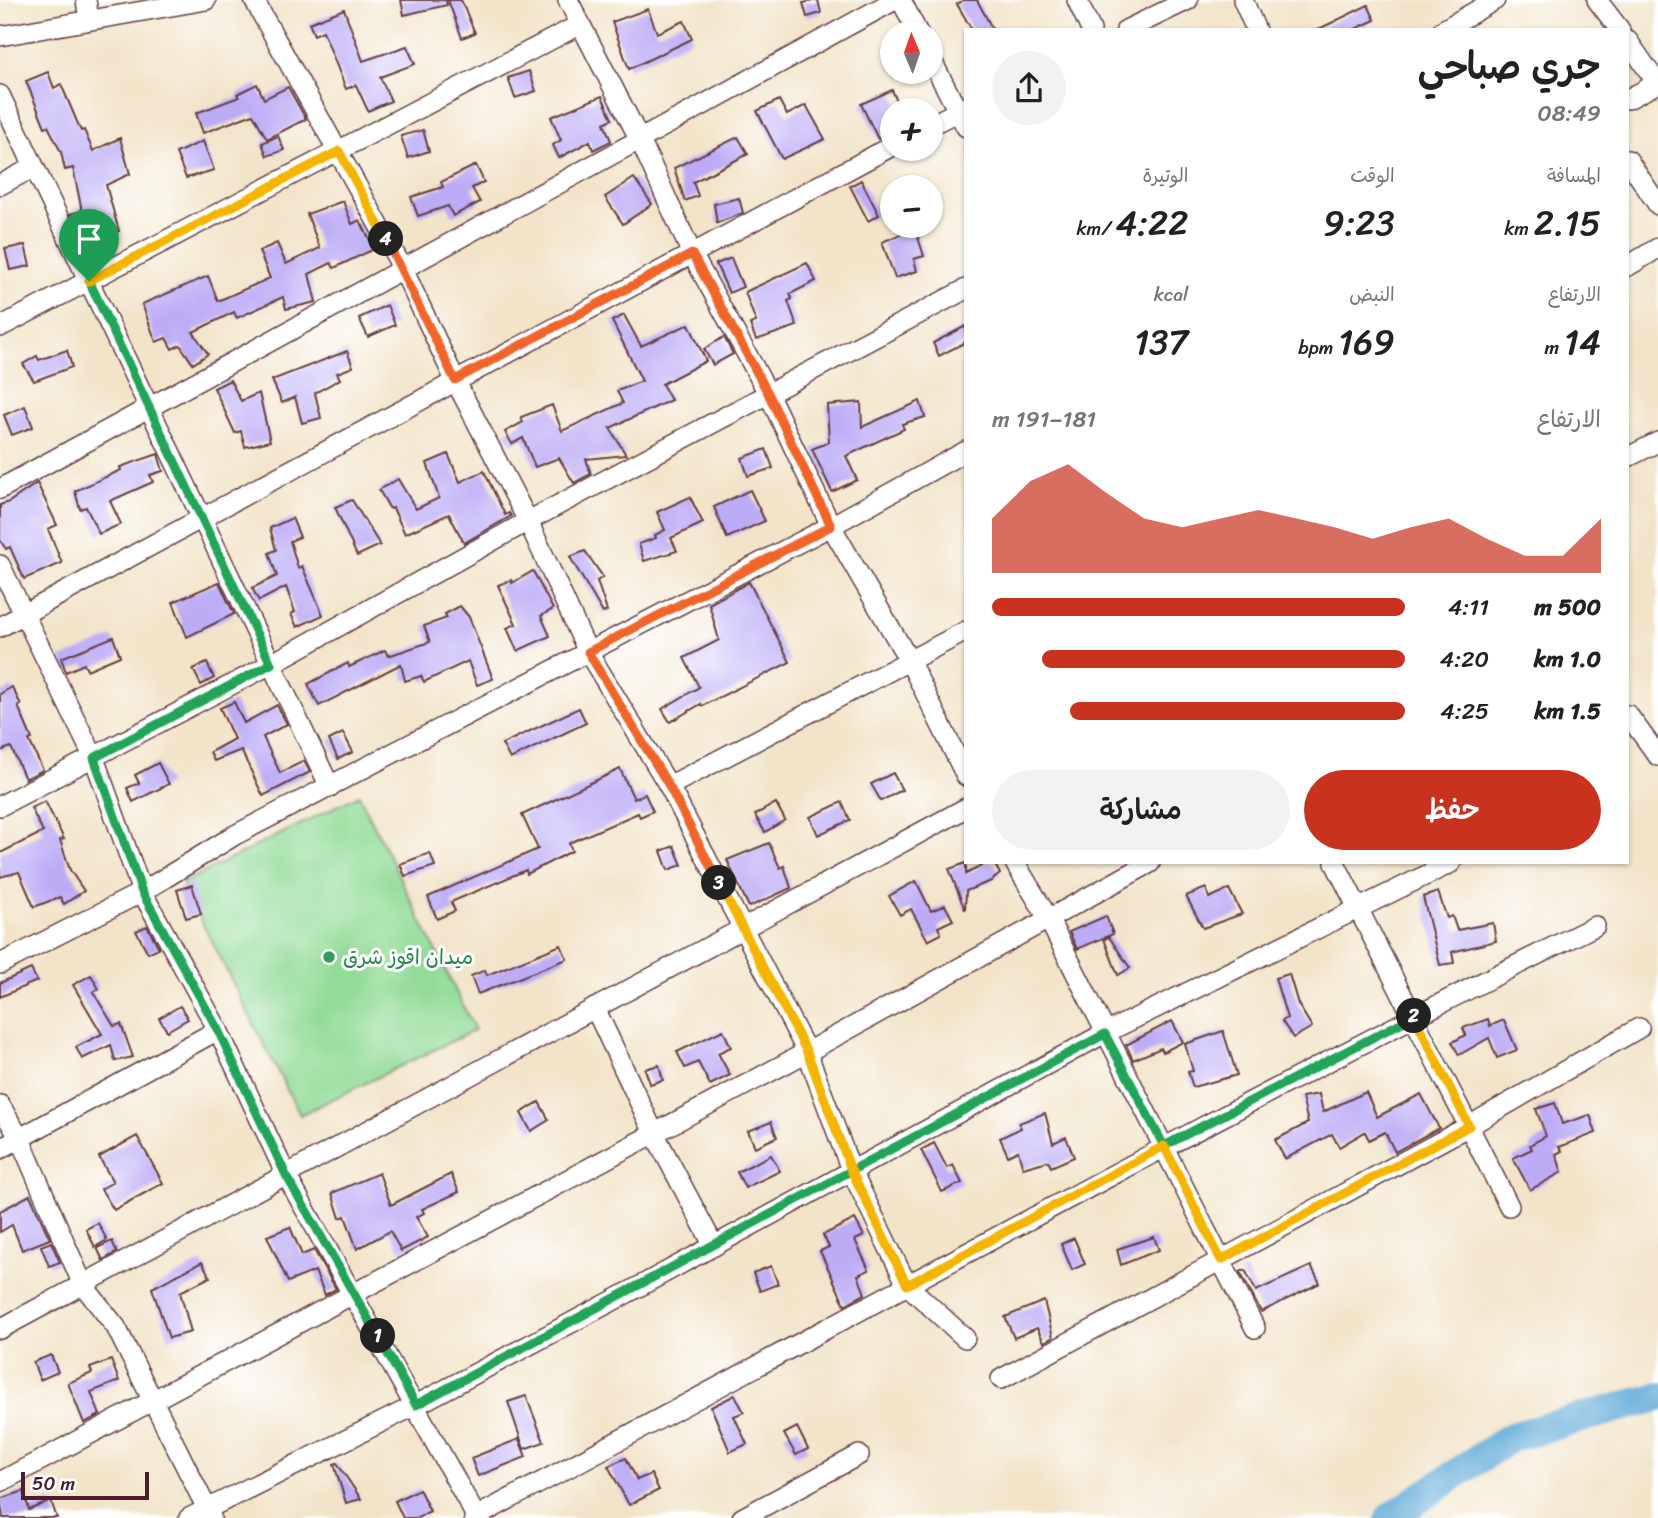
<!DOCTYPE html>
<html lang="ar">
<meta charset="utf-8">
<style>
:root{--surface:#fff;--page:#f2f2f2;--text:#222;--muted:#767676;--accent:#c8321e}
body{margin:0;font-family:Sriracha,"Playpen Sans Arabic",sans-serif;background:var(--page);color:var(--text);direction:rtl;height:100vh;display:flex;flex-direction:column;font-size:26px;white-space:nowrap}
*{box-sizing:border-box;margin:0}
p{font-size:23px;color:var(--muted)}
.icon{flex:none;width:38px;height:38px;fill:none;stroke:currentColor;stroke-width:2;stroke-linecap:round;stroke-linejoin:round}
.map{position:relative;flex:1;overflow:hidden;direction:ltr}
.details{position:absolute;left:964px;top:28px;width:665px;height:836px;display:flex;flex-direction:column;background:var(--surface);border-radius:0px;box-shadow:0 2px 5px #0004;direction:rtl}
.details>*{flex:none}
.needle{width:46px;rotate:358deg}
.buttons{position:absolute;left:880px;top:21px;display:grid;gap:14px}
.buttons a{display:grid;place-items:center;width:63px;height:63px;border-radius:50%;background:var(--surface);box-shadow:0 2px 5px #0004;font-size:35px}
.scale{position:absolute;left:21px;bottom:18px;width:128px;box-sizing:border-box;padding-left:7px;border:4px solid #4a1f2b;border-top:0;font-size:19px;line-height:24px;white-space:nowrap;color:#4a1f2b;-webkit-text-stroke:5px #fff;paint-order:stroke}
.pin{position:absolute;display:grid;place-items:center;width:60px;height:60px;color:#fff;margin:-72px -30px;border-radius:50% 50% 50% 0;rotate:-45deg;box-shadow:0 0 7px #0007}
.pin .icon{rotate:45deg}
.km{position:absolute;width:35px;height:35px;margin:-18px;border-radius:50%;background:#222;color:#fff;font-size:19px;line-height:35px;text-align:center}
.round{display:grid;place-items:center;flex:none;width:74px;height:74px;border-radius:37px;background:var(--page)}
.overview{display:flex;align-items:center;justify-content:space-between;height:119px;padding:0 28px}
h1{font-size:38px;font-weight:600;line-height:52px}
.stats{display:grid;grid-template-columns:repeat(3,1fr);gap:10px;height:119px;padding:7px 28px}
.stats div{display:grid;align-content:center}
.stats b{font-size:35px;font-weight:600}
.stats small{font-size:19px;font-weight:400}
.stats p{font-size:19px}
.chart{height:196px;padding:14px 28px}
.chart p{display:flex;justify-content:space-between}
.chart svg{width:100%;height:126px;margin-top:7px;fill:var(--accent);opacity:.7}
.primary-button{display:flex;gap:14px;margin-top:auto;padding:14px 28px}
.primary-button a{flex:1;height:80px;border-radius:42px;background:var(--accent);color:#fff;font-size:28px;font-weight:600;line-height:80px;text-align:center}
.primary-button a+a{background:var(--page);color:var(--text)}
ul{padding:0 28px;list-style:none;font-size:23px}
li{display:grid;grid-template-columns:112px 84px 1fr;align-items:center;height:52px}
li i{height:18px;border-radius:9px;background:var(--accent)}
.map>svg:first-child{display:block}
</style>
<div class="map">
<svg width="1658" height="1518" viewBox="0 0 1658 1518">
<rect width="100%" height="100%" fill="#fff"/>
<filter id="ink" filterUnits="userSpaceOnUse"><feTurbulence type="fractalNoise" baseFrequency=".0143" numOctaves="2"/><feDisplacementMap in="SourceGraphic" scale="14" xChannelSelector="R" yChannelSelector="G"/><feConvolveMatrix kernelMatrix="1 2 1 2 8 2 1 2 1" color-interpolation-filters="sRGB"/></filter>
<filter id="wash" filterUnits="userSpaceOnUse"><feTurbulence type="fractalNoise" baseFrequency=".00686" numOctaves="4" result="noise"/><feDisplacementMap in="SourceGraphic" scale="28" xChannelSelector="R" yChannelSelector="G"/><feGaussianBlur stdDeviation="1.57" result="paint"/><feColorMatrix in="noise" values="0 0 0 0 0 0 0 0 0 0 0 0 0 0 0 0 0 1.4 0 .05"/><feComposite in="paint" operator="in"/></filter>
<g filter="url(#wash)">
<rect width="100%" height="100%" fill="#f2e4c9"/>
<polygon fill="#93dc98" stroke="#6e7e62" stroke-width="2" points="359,795 475,1030 300,1115 182,883"/>
<g fill="none" stroke-linecap="round" stroke-linejoin="round">
<polyline stroke="#60aad7" stroke-width="30" points="1390,1518 1511,1437 1658,1397"/>
</g>
<g id="blocks">
<g fill="#bcacf6">
<polygon points="401,0 446,0 447,5 404,15"/>
<polygon points="448,0 461,0 475,33 462,38"/>
<polygon points="818,0 821,13 807,17 803,3"/>
<polygon points="964,0 977,0 993,30 972,30 957,4"/>
<polygon points="1368,5 1375,20 1353,30 1317,30"/>
<polygon points="344,9 363,61 407,46 415,64 380,77 391,101 368,111 356,85 346,89 323,31 314,35 309,23"/>
<polygon points="648,9 657,33 684,21 692,39 629,69 612,22"/>
<polygon points="529,71 536,91 515,98 508,78"/>
<polygon points="48,72 54,88 61,84 81,131 84,130 93,151 120,138 130,174 106,185 119,231 97,238 96,234 82,239 70,214 82,211 73,168 65,170 61,152 48,126 45,127 26,81"/>
<polygon points="257,84 264,99 288,87 306,119 267,139 253,114 203,133 196,113 239,97 237,94"/>
<polygon points="892,90 901,110 892,110 892,134 878,139 861,104"/>
<polygon points="602,96 612,119 604,123 611,141 593,150 590,141 559,158 553,145 561,140 551,117"/>
<polygon points="779,100 787,115 806,105 825,139 782,159 757,111"/>
<polygon points="423,130 429,151 408,158 401,136"/>
<polygon points="278,136 284,150 267,156 262,143"/>
<polygon points="738,137 748,154 693,182 698,196 685,201 674,168"/>
<polygon points="203,141 214,170 186,178 176,153"/>
<polygon points="476,165 484,182 472,188 480,202 453,216 448,206 418,216 411,197 443,187 441,182"/>
<polygon points="634,178 652,204 623,224 605,197"/>
<polygon points="861,180 879,215 868,221 850,186"/>
<polygon points="739,198 743,213 717,223 714,204"/>
<polygon points="343,201 352,224 360,220 374,249 334,268 331,263 309,274 316,302 286,309 283,297 237,318 234,312 193,332 208,354 193,364 180,345 172,349 166,338 156,342 142,304 208,276 218,301 270,278 259,251 277,243 286,264 320,248 307,214"/>
<polygon points="915,228 924,256 914,259 917,271 895,278 882,242"/>
<polygon points="25,245 30,266 10,270 5,249"/>
<polygon points="731,258 743,287 729,293 716,264"/>
<polygon points="807,263 816,281 790,294 792,299 788,301 797,326 756,340 750,324 756,322 745,292"/>
<polygon points="387,305 395,325 368,337 359,318"/>
<polygon points="624,315 641,346 689,324 706,361 662,384 671,400 610,428 626,455 586,459 591,474 574,483 559,458 535,467 523,438 512,444 505,432 523,422 521,417 552,405 562,431 623,403 617,391 642,381 612,321"/>
<polygon points="966,326 966,342 939,356 933,343"/>
<polygon points="724,337 733,354 713,365 704,349"/>
<polygon points="67,350 72,367 34,381 23,364 37,356 39,360"/>
<polygon points="347,351 353,367 337,373 340,379 315,393 321,418 302,423 295,397 282,403 272,380"/>
<polygon points="230,380 241,401 259,393 270,441 245,447 241,431 235,433 214,388"/>
<polygon points="920,401 925,417 902,424 904,429 846,456 857,480 832,492 812,449 829,442 827,405 861,402 862,427"/>
<polygon points="25,406 33,427 12,435 4,415"/>
<polygon points="766,449 773,468 748,476 742,458"/>
<polygon points="158,454 163,471 150,475 153,482 110,501 121,524 99,534 86,507 80,509 75,491 121,470 120,467"/>
<polygon points="448,454 460,482 484,471 505,515 509,513 511,516 464,543 449,514 405,534 393,508 390,509 379,490 398,479 416,509 439,498 427,463"/>
<polygon points="37,483 57,525 48,529 62,563 24,579 10,547 6,549 0,540 0,505 9,502"/>
<polygon points="750,490 765,521 727,538 714,507"/>
<polygon points="690,497 703,523 671,538 677,551 644,561 639,544 656,538 655,535 665,530 657,512"/>
<polygon points="352,500 380,545 357,556 335,507"/>
<polygon points="292,518 300,537 290,541 298,568 302,566 323,615 297,627 291,614 295,612 286,587 259,601 252,588 277,576 269,553 276,550 270,528"/>
<polygon points="585,551 603,577 597,581 607,611 603,613 570,557"/>
<polygon points="533,571 553,609 541,616 550,636 517,651 507,628 516,624 498,585 511,580 512,583"/>
<polygon points="219,582 234,614 187,637 173,602"/>
<polygon points="749,582 790,662 702,706 701,704 670,722 662,709 699,687 684,658 719,640 709,604"/>
<polygon points="460,606 469,617 493,679 477,685 468,661 424,682 421,676 405,681 401,664 319,706 308,684 348,663 349,667 385,650 388,656 430,642 424,626 447,618 445,614"/>
<polygon points="113,637 120,656 87,670 84,664 66,672 61,658"/>
<polygon points="207,663 214,678 201,685 193,669"/>
<polygon points="12,687 21,705 18,706 32,739 29,740 43,770 25,779 11,747 0,751 0,694"/>
<polygon points="234,702 244,723 277,705 287,724 263,737 280,773 304,761 310,772 263,796 241,750 214,761 210,752 234,739 220,708"/>
<polygon points="579,708 586,723 510,759 502,744"/>
<polygon points="343,733 353,752 338,759 329,740"/>
<polygon points="158,763 169,784 133,802 127,788 139,783 135,775"/>
<polygon points="620,769 634,799 645,794 653,811 640,817 638,813 569,843 572,851 527,874 526,870 451,902 455,911 437,919 428,897 538,849 522,815"/>
<polygon points="893,773 902,790 881,801 871,784"/>
<polygon points="45,801 64,839 60,840 70,870 84,891 64,904 60,897 34,907 19,872 0,877 0,853 43,832 31,808"/>
<polygon points="842,802 850,820 818,835 810,817"/>
<polygon points="776,803 785,820 765,832 755,815"/>
<polygon points="769,843 780,868 784,866 791,888 749,907 727,860"/>
<polygon points="674,846 682,865 668,870 661,851"/>
<polygon points="430,853 435,866 405,876 400,864"/>
<polygon points="966,863 966,874 987,863 994,863 1000,874 991,881 966,891 965,910 949,869"/>
<polygon points="916,881 931,911 945,905 953,920 938,927 941,934 928,941 911,909 900,915 889,896"/>
<polygon points="192,885 201,914 186,918 177,890"/>
<polygon points="1206,888 1209,898 1229,889 1242,914 1203,928 1186,896"/>
<polygon points="1438,892 1447,918 1452,916 1457,930 1493,923 1496,941 1452,952 1454,963 1440,965 1423,897"/>
<polygon points="1106,916 1113,934 1077,949 1069,932"/>
<polygon points="147,926 159,948 148,953 136,931"/>
<polygon points="1109,937 1130,968 1118,975 1104,939"/>
<polygon points="561,945 567,959 478,994 471,976 485,970 487,975"/>
<polygon points="31,969 37,981 0,997 0,983"/>
<polygon points="1289,974 1298,1004 1312,1027 1293,1038 1282,1021 1287,1018 1275,978"/>
<polygon points="91,975 99,989 93,992 114,1026 121,1024 133,1057 115,1061 111,1045 82,1059 76,1047 102,1034 73,985"/>
<polygon points="180,1006 188,1019 167,1031 159,1018"/>
<polygon points="1488,1019 1490,1026 1504,1020 1517,1050 1497,1058 1489,1038 1459,1055 1452,1042 1466,1035 1463,1028"/>
<polygon points="1172,1021 1183,1042 1163,1052 1161,1048 1133,1060 1126,1045"/>
<polygon points="723,1030 731,1047 718,1053 730,1075 710,1085 698,1062 685,1068 677,1052"/>
<polygon points="1223,1031 1237,1075 1193,1087 1188,1072 1193,1071 1185,1044"/>
<polygon points="659,1065 663,1080 650,1084 645,1069"/>
<polygon points="1366,1092 1377,1117 1421,1094 1439,1128 1395,1152 1385,1132 1369,1140 1365,1132 1339,1147 1332,1134 1285,1159 1275,1140 1308,1123 1302,1097 1319,1094 1323,1112"/>
<polygon points="539,1102 549,1120 531,1131 521,1113"/>
<polygon points="1555,1103 1562,1124 1590,1115 1596,1133 1559,1147 1562,1151 1556,1154 1562,1172 1530,1190 1513,1158 1532,1149 1530,1145 1546,1136 1536,1109"/>
<polygon points="1045,1113 1053,1143 1066,1137 1074,1157 1051,1167 1048,1161 1023,1168 1018,1151 1008,1156 1000,1138 1021,1128 1019,1123"/>
<polygon points="771,1122 777,1137 755,1147 748,1131"/>
<polygon points="137,1136 163,1183 114,1210 101,1189 113,1182 99,1157"/>
<polygon points="934,1143 947,1168 953,1165 962,1183 942,1192 921,1150"/>
<polygon points="771,1155 780,1171 745,1188 737,1172"/>
<polygon points="379,1173 391,1205 451,1174 459,1192 422,1209 424,1213 416,1217 428,1237 401,1251 390,1231 357,1249 345,1216 340,1218 332,1193"/>
<polygon points="30,1195 50,1239 22,1250 12,1225 0,1232 0,1211"/>
<polygon points="855,1219 864,1236 855,1240 869,1270 858,1275 865,1294 845,1305 820,1251 829,1247 823,1235"/>
<polygon points="98,1223 107,1240 95,1247 86,1229"/>
<polygon points="290,1227 302,1255 314,1250 336,1289 325,1295 315,1271 288,1282 267,1236"/>
<polygon points="1154,1237 1159,1250 1121,1265 1117,1249"/>
<polygon points="1074,1238 1085,1264 1072,1270 1061,1244"/>
<polygon points="112,1241 117,1252 103,1260 97,1248"/>
<polygon points="51,1242 60,1262 49,1266 41,1246"/>
<polygon points="202,1262 210,1277 180,1292 191,1332 169,1338 152,1288"/>
<polygon points="771,1266 778,1284 760,1291 753,1273"/>
<polygon points="1311,1266 1320,1283 1261,1312 1240,1272 1245,1270 1256,1291"/>
<polygon points="1044,1301 1053,1337 1044,1342 1037,1328 1014,1338 1005,1317"/>
<polygon points="51,1355 58,1372 40,1380 33,1362"/>
<polygon points="111,1360 119,1381 91,1392 100,1415 84,1423 68,1383 92,1373 90,1368"/>
<polygon points="735,1395 744,1412 734,1416 747,1444 730,1452 711,1407"/>
<polygon points="526,1396 544,1442 524,1449 508,1402"/>
<polygon points="797,1427 808,1449 796,1455 784,1434"/>
<polygon points="519,1439 526,1457 478,1476 471,1458"/>
<polygon points="626,1458 637,1480 651,1474 659,1490 629,1505 608,1466"/>
<polygon points="337,1463 361,1499 346,1503 334,1464"/>
<polygon points="419,1489 430,1511 417,1518 403,1518 395,1501"/>
<polygon points="24,1491 29,1510 51,1501 57,1518 3,1518 0,1499"/>
</g>
</g>
</g>
<g filter="url(#ink)">
<use href="#blocks" fill-opacity="0" stroke="#633d43" stroke-width="2"/>
<g fill="none" stroke-linecap="round" stroke-linejoin="round">
<g stroke="#633d43" stroke-width="22">
<g id="minor">
<polyline points="86,0 89,20"/>
<polyline points="254,0 402,267 455,380 528,521 588,652 669,786 807,1052 851,1170 907,1285 965,1338"/>
<polyline points="568,0 639,138 692,254 768,393 831,526 910,662 966,776"/>
<polyline points="901,0 918,33"/>
<polyline points="1077,0 1091,30"/>
<polyline points="1243,0 1256,30"/>
<polyline points="1597,0 1620,30"/>
<polyline points="1126,30 1188,0"/>
<polyline points="1443,30 1495,0"/>
<polyline points="0,36 206,0"/>
<polyline points="1628,41 1657,83"/>
<polyline points="931,59 966,127"/>
<polyline points="0,95 330,787"/>
<polyline points="1628,99 1658,83"/>
<polyline points="931,125 966,107"/>
<polyline points="1628,160 1658,205"/>
<polyline points="0,185 34,167"/>
<polyline points="1628,266 1658,248"/>
<polyline points="0,327 579,25"/>
<polyline points="1628,457 1658,442"/>
<polyline points="0,489 895,0"/>
<polyline points="0,565 94,758 142,892 218,1030 286,1175 477,1518"/>
<polyline points="0,627 892,146"/>
<polyline points="1628,715 1658,756"/>
<polyline points="669,786 966,631"/>
<polyline points="0,806 271,664 528,521 966,289"/>
<polyline points="1015,863 1048,918 1255,1328"/>
<polyline points="1335,863 1509,1206"/>
<polyline points="0,964 142,892 235,835 831,526 966,451"/>
<polyline points="595,1008 654,1133 714,1246"/>
<polyline points="0,1105 20,1139 83,1285 116,1327 211,1517"/>
<polyline points="0,1149 218,1030"/>
<polyline points="0,1329 966,808"/>
<polyline points="1001,1379 1469,1126 1639,1028"/>
<polyline points="0,1482 807,1052 1150,863"/>
<polyline points="189,1518 416,1405 618,1298 1105,1033 1451,863"/>
<path d="M474 1518C847 1320 1216 1113 1595 926"/>
<polyline points="742,1518 859,1455"/>
</g>
</g>
<use href="#minor" stroke="#fff" stroke-width="19"/>
</g>
</g>
<g fill="none" stroke-linecap="round" stroke-linejoin="round" filter="url(#ink)">
<g stroke="#fff" stroke-width="14">
<polyline id="split-1" points="89,281 271,664 94,758 142,892 218,1030 286,1175 378,1336"/>
</g>
<g stroke="#fff" stroke-width="14">
<polyline id="split-2" points="378,1336 416,1405 1105,1034 1164,1146 1414,1016"/>
</g>
<g stroke="#fff" stroke-width="14">
<polyline id="split-3" points="719,883 807,1052 851,1170 907,1285 1164,1146 1221,1260 1469,1126 1414,1016"/>
</g>
<g stroke="#fff" stroke-width="14">
<polyline id="split-4" points="386,239 455,380 692,254 768,393 831,526 588,652 669,786 719,883"/>
</g>
<g stroke="#fff" stroke-width="14">
<polyline id="split-5" points="89,281 339,151 386,239"/>
</g>
<use href="#split-1" stroke="#22a559" stroke-width="9"/>
<use href="#split-2" stroke="#22a559" stroke-width="9"/>
<use href="#split-3" stroke="#f5b400" stroke-width="9"/>
<use href="#split-4" stroke="#f0652b" stroke-width="9"/>
<use href="#split-5" stroke="#f5b400" stroke-width="9"/>
</g>
<circle fill="#2e9e5b" stroke="#fff" stroke-width="2.5" cx="329" cy="957" r="7"/>
<g text-anchor="middle" dominant-baseline="central" stroke-width="6" stroke-linejoin="round" paint-order="stroke">
<g font-size="21" fill="#27864d" stroke="#fff" text-anchor="start">
<text x="343" y="957">ميدان اقوز شرق</text>
</g>
</g>
</svg>
<div class="buttons">
<a><svg class="needle" viewBox="-14 -14 28 28"><path d="M0-13l5 13h-10z" fill="#e53935"/><path d="M0 13l5-13h-10z" fill="#767676"/></svg></a>
<a>+</a>
<a>−</a>
</div>
<div class="scale">50 m</div>
<div class="pin" style="left:89px;top:281px;background:#1e9e55"><svg class="icon" aria-label="arrive" viewBox="0 0 24 24"><path d="M6 21V4h12l-3 4 3 4H6"/></svg></div>
<b class="km" style="left:378px;top:1336px">1</b>
<b class="km" style="left:1414px;top:1016px">2</b>
<b class="km" style="left:719px;top:883px">3</b>
<b class="km" style="left:386px;top:239px">4</b>
<section class="details">
<div class="overview"><div><h1>جري صباحي</h1><p>08:49</p></div><a class="round"><svg class="icon" aria-label="share" viewBox="0 0 24 24"><path d="M12 15V3M7 8l5-5 5 5M5 13v7h14v-7"/></svg></a></div>
<div class="stats">
<div><p>المسافة</p><b>2.15<small> km</small></b></div>
<div><p>الوقت</p><b>9:23</b></div>
<div><p>الوتيرة</p><b>4:22<small> /km</small></b></div>
</div>
<div class="stats">
<div><p>الارتفاع</p><b>14<small> m</small></b></div>
<div><p>النبض</p><b>169<small> bpm</small></b></div>
<div><p>kcal</p><b>137</b></div>
</div>
<div class="chart"><p><span>الارتفاع</span>181–191 m</p>
<svg viewBox="0 0 160 44" preserveAspectRatio="none"><path d="M0 44V25L10 12L20 6L30 16L40 25L50 28L60 25L70 22L80 25L90 28L100 32L110 28L120 25L130 32L140 38L150 38L160 25V44z"/></svg>
</div>
<ul>
<li><b>500 m</b>4:11<i style="width:100%"></i></li>
<li><b>1.0 km</b>4:20<i style="width:88%"></i></li>
<li><b>1.5 km</b>4:25<i style="width:81%"></i></li>
</ul>
<div class="primary-button"><a>حفظ</a><a>مشاركة</a></div>
</section>
</div>
